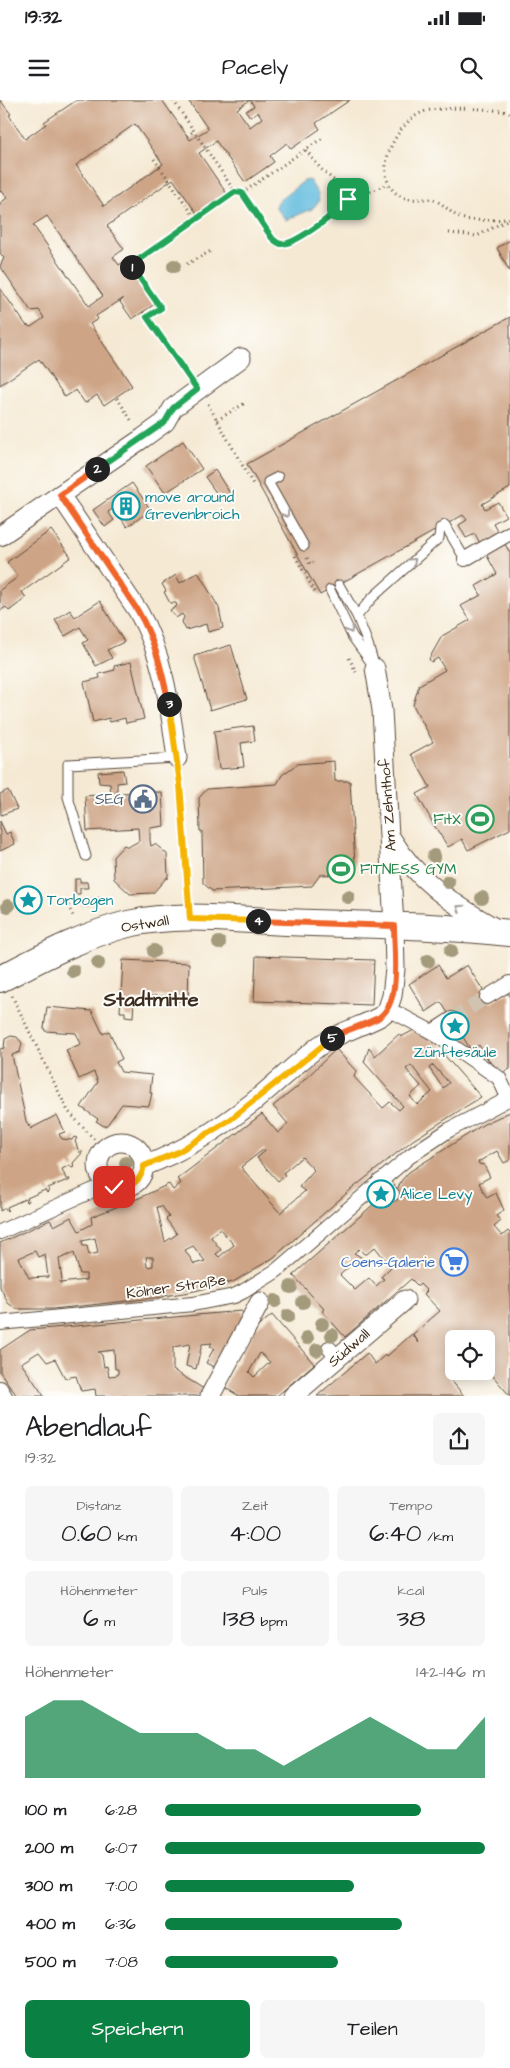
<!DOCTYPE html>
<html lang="de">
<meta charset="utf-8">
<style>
:root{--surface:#fff;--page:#f6f6f6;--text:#202124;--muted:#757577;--accent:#0b8043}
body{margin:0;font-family:"Architects Daughter",sans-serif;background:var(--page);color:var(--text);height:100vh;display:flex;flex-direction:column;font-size:19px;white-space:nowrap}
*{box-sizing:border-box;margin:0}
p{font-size:16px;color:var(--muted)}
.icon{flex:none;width:28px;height:28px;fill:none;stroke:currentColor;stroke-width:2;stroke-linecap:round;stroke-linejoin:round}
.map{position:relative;height:1296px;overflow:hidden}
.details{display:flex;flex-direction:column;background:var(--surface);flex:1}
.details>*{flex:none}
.tools{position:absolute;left:445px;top:1230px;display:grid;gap:10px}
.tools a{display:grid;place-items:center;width:50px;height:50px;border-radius:8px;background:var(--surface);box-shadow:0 2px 12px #0003;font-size:25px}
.pin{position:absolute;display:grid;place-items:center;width:42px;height:42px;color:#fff;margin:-21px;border-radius:10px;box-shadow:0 2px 8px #0006}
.km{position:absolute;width:25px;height:25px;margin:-12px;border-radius:50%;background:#222;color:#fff;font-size:14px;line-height:25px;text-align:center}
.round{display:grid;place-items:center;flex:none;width:52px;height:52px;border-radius:8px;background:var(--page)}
.summary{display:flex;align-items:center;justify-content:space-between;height:85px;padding:0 25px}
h1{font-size:28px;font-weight:600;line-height:38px}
.figures{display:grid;grid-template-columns:repeat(3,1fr);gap:8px;height:85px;padding:5px 25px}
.figures div{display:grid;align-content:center;border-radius:8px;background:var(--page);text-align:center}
.figures b{font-size:25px;font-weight:600}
.figures small{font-size:14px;font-weight:400}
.figures p{font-size:14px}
.chart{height:140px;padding:10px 25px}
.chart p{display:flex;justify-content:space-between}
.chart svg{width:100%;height:90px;margin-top:5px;fill:var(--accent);opacity:.7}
.button{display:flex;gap:10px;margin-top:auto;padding:10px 25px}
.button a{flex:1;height:58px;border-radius:8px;background:var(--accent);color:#fff;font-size:20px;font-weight:600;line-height:58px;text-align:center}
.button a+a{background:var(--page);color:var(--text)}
ul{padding:0 25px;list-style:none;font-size:16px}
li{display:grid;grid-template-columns:80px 60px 1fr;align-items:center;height:38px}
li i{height:12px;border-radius:6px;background:var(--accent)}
.status{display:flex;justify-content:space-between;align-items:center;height:35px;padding:0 25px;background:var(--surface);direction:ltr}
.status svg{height:14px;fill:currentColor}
header{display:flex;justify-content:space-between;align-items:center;height:65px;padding:0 25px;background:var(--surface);font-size:22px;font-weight:600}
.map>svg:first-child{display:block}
</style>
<div class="status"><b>19:32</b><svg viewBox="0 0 49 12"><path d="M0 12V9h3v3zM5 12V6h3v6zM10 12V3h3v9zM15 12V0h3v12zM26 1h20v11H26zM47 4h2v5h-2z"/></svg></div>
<header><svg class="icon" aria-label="menu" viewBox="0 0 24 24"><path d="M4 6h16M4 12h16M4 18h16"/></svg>Pacely<svg class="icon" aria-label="search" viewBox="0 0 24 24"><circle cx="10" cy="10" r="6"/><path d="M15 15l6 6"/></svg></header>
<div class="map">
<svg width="510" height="1296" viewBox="0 0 510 1296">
<rect width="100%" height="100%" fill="#fdfcf7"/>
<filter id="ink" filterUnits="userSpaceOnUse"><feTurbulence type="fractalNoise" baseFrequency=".02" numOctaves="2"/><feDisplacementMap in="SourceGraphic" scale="10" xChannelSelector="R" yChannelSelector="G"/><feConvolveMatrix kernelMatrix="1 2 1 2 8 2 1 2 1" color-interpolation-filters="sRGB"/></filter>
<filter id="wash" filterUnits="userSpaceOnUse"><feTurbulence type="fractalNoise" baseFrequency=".0096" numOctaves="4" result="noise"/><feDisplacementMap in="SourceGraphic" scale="20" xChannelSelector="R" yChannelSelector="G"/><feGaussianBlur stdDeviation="1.12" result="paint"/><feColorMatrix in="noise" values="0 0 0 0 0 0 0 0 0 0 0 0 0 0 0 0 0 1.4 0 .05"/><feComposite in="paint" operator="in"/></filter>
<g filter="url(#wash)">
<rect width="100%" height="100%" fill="#f5e9d3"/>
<polygon fill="#61bbde" stroke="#4e727e" points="309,80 318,94 319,101 312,109 286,120 276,108 277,102 304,81"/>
<g id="blocks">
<g fill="#cda486" fill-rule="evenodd">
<path d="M0 0 11 14 9 15 25 39 46 24 44 22 77 0H162L190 40 208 29 188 0H350L316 23 320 29 291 49 287 43 270 56 274 62 245 82 216 41 199 53 227 94 198 115 173 79 107 126 124 149 113 157 119 165 125 161 155 204 132 219 120 202 124 198 96 216 98 219 90 224 132 286 104 305 97 295 85 303 76 290 65 297 39 259 0 285V188L26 225 31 227 44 218 39 210 31 211 0 166 4 158 0 153V103L7 98 2 91 0 92ZM250 0 254 6 246 11 250 17 258 12 262 18 250 27 237 9ZM135 24 163 64 104 106 76 65ZM47 116 103 196 89 206 33 125Z"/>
<polygon points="510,140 510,172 497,148"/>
<polygon points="510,217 510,388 482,404 485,409 498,402 506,416 493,423 510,453 510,729 468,750 462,739 448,747 434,725 417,694 430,687 411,654 433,642 413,605 419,585 445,570 438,558 431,562 429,559 442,536 470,520 461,506 481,495 476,486 497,474 475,434 466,438 459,425 467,420 463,415 320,495 247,364"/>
<polygon points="183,341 202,369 165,393 146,366"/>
<polygon points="215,370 231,395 222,401 205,377"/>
<polygon points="132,383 151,410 127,427 114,408 108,412 114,420 105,427 93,410"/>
<polygon points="51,430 71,457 22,492 26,498 9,511 6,507 0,511 0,490 18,477 7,462"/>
<polygon points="198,472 219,508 223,528 208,532 206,524 186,530 182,522 184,517 182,514 176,518 170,510 177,506 176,503 170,503 164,492 166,491 162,484 176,475 180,483"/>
<polygon points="100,501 124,542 107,550 112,558 96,566 83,543 88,540 80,527 65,536 55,520 70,510 75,517"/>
<polygon points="231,545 247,599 210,610 194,556"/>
<polygon points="131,562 144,619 126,623 125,618 110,622 109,618 93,622 84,582 100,578 99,574 115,570 114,566"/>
<polygon points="253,626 255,641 241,643 244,667 219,669 214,631"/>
<polygon points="334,661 335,681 350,681 355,764 347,774 320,775 312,786 212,791 203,783 202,731 200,731 199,698 207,689 277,684 282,675 297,664"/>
<polygon points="123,670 125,682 117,683 117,693 162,692 164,726 150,728 150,740 151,746 155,744 167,754 168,776 168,779 167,777 153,793 130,794 114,779 113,757 124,745 128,747 139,741 138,728 87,731 85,696 111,694 110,684 99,683 98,672"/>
<polygon points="8,690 17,709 1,715 0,694"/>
<polygon points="0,721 6,734 10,732 15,744 0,751"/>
<polygon points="75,779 80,779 80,782 87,782 88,788 80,788 80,794 75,794"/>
<polygon points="102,797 102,801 82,806 81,800"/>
<polygon points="256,856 374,860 372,905 254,901"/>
<polygon points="123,860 189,863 188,901 175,901 176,896 146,896 146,900 134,900 133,917 125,916 125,912 120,912"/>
<polygon points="438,865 446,878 467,865 491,903 506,894 510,894 510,969 503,973 489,961 479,945 471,950 441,902 426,912 409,884"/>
<polygon points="47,907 92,911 103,934 109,931 122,959 116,962 121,972 152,975 150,993 152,993 149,1006 122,1004 107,1025 104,1026 96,1021 98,1019 81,1007 98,982 94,972 79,979 66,950 81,944 76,933 45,931 44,928"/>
<path d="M414 930 446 950 445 956 481 997 413 1040 348 1092 273 1158 233 1182 190 1192 164 1196V1197L53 1209H16L8 1203 0 1187V1143L50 1120 54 1126 71 1117 79 1131 92 1124 91 1117 139 1098 169 1084 173 1090 181 1083 177 1079 262 1014 278 1033 288 1024 273 1006 296 988 336 949 356 971 354 977 383 1008 390 1002 399 1010 403 1006 364 962 369 948 375 956 399 934 401 937ZM411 965 432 992 417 1005 410 996 421 986 406 969ZM433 965 449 983 443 988 429 968ZM264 1049 265 1051 257 1058 278 1081 285 1075 283 1073 302 1057 314 1070 299 1087 305 1091 280 1113 241 1067ZM162 1106 169 1117 166 1119 177 1134 165 1142 157 1107ZM220 1129 234 1145 219 1157 216 1154 221 1150 211 1137ZM95 1138 98 1153 89 1155 87 1146H83L82 1141ZM193 1146 205 1161 194 1164 185 1150ZM35 1151 38 1157 45 1154 48 1177 29 1178 19 1158ZM74 1153 80 1174H86V1180L60 1183V1181L62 1180 59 1159ZM146 1157H153V1166L147 1167Z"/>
<polygon points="11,936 17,937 22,943 20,952 12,955 26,1021 29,1027 30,1025 32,1027 30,1029 57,1015 65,1032 59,1034 60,1036 62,1039 72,1040 74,1037 77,1038 75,1041 79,1052 83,1052 73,1063 74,1067 72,1068 70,1065 62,1069 66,1079 70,1079 69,1081 65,1081 48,1088 49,1091 47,1093 45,1090 27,1098 29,1101 26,1102 25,1099 7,1107 8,1110 7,1111 5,1108 0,1111 0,949 4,948 5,939"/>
<path d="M510 1012V1060L504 1063 497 1051 478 1062 479 1064 484 1065 490 1077 479 1083 487 1098 496 1093 504 1110 496 1116 501 1121 494 1127 502 1136 508 1131 510 1133V1296L486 1268V1239H454V1267L446 1274 464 1296H317L367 1253 375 1264 385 1255 386 1257 412 1234 419 1243 413 1234 440 1211 424 1194 427 1191 420 1184 418 1186 411 1179 345 1237 322 1211 324 1209 293 1175 383 1096 386 1099 398 1088 401 1081 409 1072 484 1024ZM375 1147 391 1167 381 1177 384 1179 376 1186 369 1178 355 1190 340 1175 354 1162 357 1166 364 1159 354 1153 359 1149 364 1154H367Z"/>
<path d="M241 1211 245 1215 216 1268 206 1263 214 1248 210 1246 212 1243 202 1244 196 1269 186 1266 190 1244 173 1247V1270L204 1289 200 1296H96L95 1289 81 1291 76 1276 65 1278 55 1259 47 1262 39 1252 21 1263 44 1296H17L0 1272V1250L30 1230ZM114 1250 115 1269H118V1275L109 1276 107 1266 104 1267 102 1255 98 1252Z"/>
<path d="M272 1215 314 1264 277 1296H239L224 1287 255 1229ZM260 1253 270 1262 254 1277 249 1272Z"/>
</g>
</g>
</g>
<g filter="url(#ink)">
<use href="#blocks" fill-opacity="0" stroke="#574739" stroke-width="1"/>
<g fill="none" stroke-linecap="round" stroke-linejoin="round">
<polyline stroke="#d0c3af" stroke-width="14" stroke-dasharray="14 7" stroke-linecap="butt" points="452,919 487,897"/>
<g stroke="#574739" stroke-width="11">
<g id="service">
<polyline points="278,377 268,382 304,446"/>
<polyline points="445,425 465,459"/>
<polyline points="339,485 357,516"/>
<polyline points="330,490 352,536 373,565"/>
<polyline points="375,568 368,544 357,516 372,498 439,438 440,428"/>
<polyline points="86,756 68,697 68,664 177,658"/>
</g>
</g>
<g stroke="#574739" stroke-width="16">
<g id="pedestrian">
<polyline points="465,459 510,433"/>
<polyline points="487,897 510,883"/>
<polyline points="387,911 398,914 432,932 499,978 509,999"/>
<polyline points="432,932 452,919"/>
<polyline points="380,1081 392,1094"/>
<polyline points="0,1132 107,1084"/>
<polyline points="0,1223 193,1204 234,1196 244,1191 276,1171 410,1056 449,1030 510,998"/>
<polyline points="329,1248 338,1258"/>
<polyline points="0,1288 5,1296"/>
</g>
</g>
<g stroke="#574739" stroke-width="21">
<g id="minor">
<path d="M60 395 138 511C164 556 170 607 177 658"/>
<polyline points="0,436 143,338 165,322 173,308 241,258"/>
<path d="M391 738C416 780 454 805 495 828"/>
<circle cx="121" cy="1065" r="23"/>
<path d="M144 1066C184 1051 219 1029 252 1003 275 984 296 964 319 946 338 932 361 927 381 916L387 911 392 896 395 869 394 826 382 610 375 568"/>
<polyline points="210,1296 260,1202"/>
<polyline points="293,1296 405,1200"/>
</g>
</g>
<g stroke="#574739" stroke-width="28">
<path id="secondary" d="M0 879C41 858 83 835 128 824 179 812 235 820 287 822 361 825 436 825 510 833"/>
</g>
<g stroke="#574739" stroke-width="3" stroke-dasharray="1 4" stroke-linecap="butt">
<polyline points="187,36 194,31"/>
<polyline points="306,50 321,69 346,91 349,96 367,93 388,84"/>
<polyline points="158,56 154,59 196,119"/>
<path d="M235 92 242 93 272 138C275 141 277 144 282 144 297 145 343 110 349 96"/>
<polyline points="242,93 324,37"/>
<path d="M509 119C494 119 473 123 459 117 450 113 443 103 434 100 422 97 411 102 400 96 368 77 396 22 423 12 437 6 495 8 510 13"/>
<polyline points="449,133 477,136 507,120"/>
<polyline points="187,164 213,150"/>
<polyline points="143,212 187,275"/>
<polyline points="147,217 161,207 131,165 235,92 173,0"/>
<polyline points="117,298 133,323"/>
<polyline points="208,304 254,386"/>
<polyline points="217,320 247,302"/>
<polyline points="295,456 316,494"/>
<polyline points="307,458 310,464 313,462"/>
<polyline points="349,558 356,572"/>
<polyline points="179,676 188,797"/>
<polyline points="66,801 74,818"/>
<polyline points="12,896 68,1011 103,1049"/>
</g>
<use href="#service" stroke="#fff" stroke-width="9"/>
<use href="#pedestrian" stroke="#fff" stroke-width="14"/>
<use href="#minor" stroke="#fff" stroke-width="19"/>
<use href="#secondary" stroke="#fff" stroke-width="26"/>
</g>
<g fill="#a49a7c">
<circle cx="174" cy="166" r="7"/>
<circle cx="434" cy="756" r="7"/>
<circle cx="448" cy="782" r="7"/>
<circle cx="348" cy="797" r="7"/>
<circle cx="482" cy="798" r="7"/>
<circle cx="8" cy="806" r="7"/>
<circle cx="219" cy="843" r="7"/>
<circle cx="154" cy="851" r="7"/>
<circle cx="451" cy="851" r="7"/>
<circle cx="428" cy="861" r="7"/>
<circle cx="98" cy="863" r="7"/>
<circle cx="73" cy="871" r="7"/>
<circle cx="126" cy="1063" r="7"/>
<circle cx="291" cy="1187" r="7"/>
<circle cx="275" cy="1201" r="7"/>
<circle cx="303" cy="1202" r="7"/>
<circle cx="288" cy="1216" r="7"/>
<circle cx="322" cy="1224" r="7"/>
<circle cx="332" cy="1235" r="7"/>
<circle cx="307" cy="1238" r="7"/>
<circle cx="317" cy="1250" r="7"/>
</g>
<defs><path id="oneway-chevron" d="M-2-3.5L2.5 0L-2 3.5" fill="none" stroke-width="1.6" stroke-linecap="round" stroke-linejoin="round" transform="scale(1.25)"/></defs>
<g stroke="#a79f9a">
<use href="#oneway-chevron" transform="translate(286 414) rotate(60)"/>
<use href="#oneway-chevron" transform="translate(413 461) rotate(-42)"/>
<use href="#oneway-chevron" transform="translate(350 530) rotate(63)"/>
<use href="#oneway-chevron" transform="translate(460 808) rotate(-147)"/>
</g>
</g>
<g fill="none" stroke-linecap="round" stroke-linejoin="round" filter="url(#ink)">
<g stroke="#fff" stroke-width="10">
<path id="split-1" d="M132 167 131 165 235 92 242 93 272 138C275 141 277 143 281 144 295 145 340 111 348 99"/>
</g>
<g stroke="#fff" stroke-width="10">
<polyline id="split-2" points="97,369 165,322 173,308 197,289 147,217 161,208 132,167"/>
</g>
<g stroke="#fff" stroke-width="10">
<path id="split-3" d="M97 369 60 395 138 511C155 540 162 571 169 604"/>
</g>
<g stroke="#fff" stroke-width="10">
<polyline id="split-4" points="169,604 180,684 190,819 258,821"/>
</g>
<g stroke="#fff" stroke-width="10">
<path id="split-5" d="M258 821 394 826C394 851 402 904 378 918 363 926 346 929 332 938"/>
</g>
<g stroke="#fff" stroke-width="10">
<path id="split-6" d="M114 1087C129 1090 141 1082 144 1066L178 1052 231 1019 332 938"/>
</g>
<use href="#split-1" stroke="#22a559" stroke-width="6"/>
<use href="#split-2" stroke="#22a559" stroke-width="6"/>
<use href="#split-3" stroke="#f0652b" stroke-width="6"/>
<use href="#split-4" stroke="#f5b400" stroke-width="6"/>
<use href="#split-5" stroke="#f0652b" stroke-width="6"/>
<use href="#split-6" stroke="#f5b400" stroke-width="6"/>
</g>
<defs>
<g id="building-ring" transform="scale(1.4375)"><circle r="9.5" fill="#fdfcf7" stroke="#0f9aa8" stroke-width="1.5"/><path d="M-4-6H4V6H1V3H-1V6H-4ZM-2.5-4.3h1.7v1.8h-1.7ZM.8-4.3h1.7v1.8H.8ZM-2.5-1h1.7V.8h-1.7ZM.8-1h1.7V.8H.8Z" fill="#0f9aa8"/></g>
<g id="civic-ring" transform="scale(1.4375)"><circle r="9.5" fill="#fdfcf7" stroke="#5c6f8a" stroke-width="1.5"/><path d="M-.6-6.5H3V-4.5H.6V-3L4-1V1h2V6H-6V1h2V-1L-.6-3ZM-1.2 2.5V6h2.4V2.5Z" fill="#5c6f8a"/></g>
<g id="stadium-ring" transform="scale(1.4375)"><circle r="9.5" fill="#fdfcf7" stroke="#2e9e5b" stroke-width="1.5"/><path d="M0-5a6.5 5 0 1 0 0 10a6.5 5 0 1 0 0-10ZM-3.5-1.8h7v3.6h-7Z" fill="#2e9e5b"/></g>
<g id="sight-ring" transform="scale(1.4375)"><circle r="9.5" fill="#fdfcf7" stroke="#0f9aa8" stroke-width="1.5"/><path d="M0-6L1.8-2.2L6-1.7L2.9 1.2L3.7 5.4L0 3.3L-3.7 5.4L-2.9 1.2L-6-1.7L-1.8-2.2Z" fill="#0f9aa8"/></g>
<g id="supermarket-ring" transform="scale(1.4375)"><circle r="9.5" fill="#fdfcf7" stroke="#3f7fe0" stroke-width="1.5"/><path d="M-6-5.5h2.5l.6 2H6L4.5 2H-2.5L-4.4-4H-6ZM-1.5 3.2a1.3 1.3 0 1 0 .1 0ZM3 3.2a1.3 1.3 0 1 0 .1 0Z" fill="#3f7fe0"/></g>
</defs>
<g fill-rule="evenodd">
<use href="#building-ring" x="126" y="406"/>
<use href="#civic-ring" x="143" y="699"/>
<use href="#stadium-ring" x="480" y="719"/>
<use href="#stadium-ring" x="341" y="769"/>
<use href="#sight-ring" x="28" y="800"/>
<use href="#sight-ring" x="455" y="926"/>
<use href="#sight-ring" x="381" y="1094"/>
<use href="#supermarket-ring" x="454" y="1162"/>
</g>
<g text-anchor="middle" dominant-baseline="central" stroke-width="4" stroke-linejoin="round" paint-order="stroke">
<g font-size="15" fill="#0d838f" stroke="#fdfcf7" text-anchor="start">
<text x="145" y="397">move around<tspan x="145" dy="17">Grevenbroich</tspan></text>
<text x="47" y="800">Torbogen</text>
<text x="455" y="952" text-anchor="middle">Zünftesäule</text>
<text x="400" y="1094">Alice Levy</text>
</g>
<g font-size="15" fill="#4e5e75" stroke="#fdfcf7" text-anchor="end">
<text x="124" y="699">SEG</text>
</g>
<g font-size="15" fill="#3b2a1e" stroke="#fdfcf7">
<text transform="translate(388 705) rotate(-94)">Am Zehnthof</text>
<text transform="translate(145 824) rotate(-9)">Ostwall</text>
<text transform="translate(176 1187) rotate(-8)">Kölner Straße</text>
<text transform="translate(349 1248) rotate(-41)">Südwall</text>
</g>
<g font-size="15" fill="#27864d" stroke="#fdfcf7" text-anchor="end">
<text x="461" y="719">FitX</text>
<text x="360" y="769" text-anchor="start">FITNESS GYM</text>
</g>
<g font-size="15" fill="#366cbe" stroke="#fdfcf7" text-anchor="end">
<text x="435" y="1162">Coens-Galerie</text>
</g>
<g font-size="20" font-weight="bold" fill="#3b2a1e" stroke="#fdfcf7">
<text x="151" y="900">Stadtmitte</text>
</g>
</g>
</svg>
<div class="tools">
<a><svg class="icon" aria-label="locate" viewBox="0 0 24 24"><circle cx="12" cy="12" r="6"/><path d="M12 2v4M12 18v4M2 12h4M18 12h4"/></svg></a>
</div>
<div class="pin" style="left:348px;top:99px;background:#1e9e55"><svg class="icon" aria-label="arrive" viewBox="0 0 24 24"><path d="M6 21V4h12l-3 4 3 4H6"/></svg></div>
<div class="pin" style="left:114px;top:1087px;background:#d93025"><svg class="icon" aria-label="check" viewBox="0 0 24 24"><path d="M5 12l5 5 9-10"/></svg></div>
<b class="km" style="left:132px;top:167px">1</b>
<b class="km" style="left:97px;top:369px">2</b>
<b class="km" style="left:169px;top:604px">3</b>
<b class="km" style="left:258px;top:821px">4</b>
<b class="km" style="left:332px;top:938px">5</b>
</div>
<section class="details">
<div class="summary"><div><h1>Abendlauf</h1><p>19:32</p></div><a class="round"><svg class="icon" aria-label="share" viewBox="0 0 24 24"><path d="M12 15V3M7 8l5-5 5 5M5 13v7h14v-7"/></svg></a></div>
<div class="figures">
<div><p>Distanz</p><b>0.60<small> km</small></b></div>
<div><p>Zeit</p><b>4:00</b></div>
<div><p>Tempo</p><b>6:40<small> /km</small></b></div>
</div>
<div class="figures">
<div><p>Höhenmeter</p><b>6<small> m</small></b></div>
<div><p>Puls</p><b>138<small> bpm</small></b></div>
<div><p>kcal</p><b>38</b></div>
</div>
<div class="chart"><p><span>Höhenmeter</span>142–146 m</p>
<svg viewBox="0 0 160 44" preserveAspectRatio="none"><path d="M0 44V14L10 6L20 6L30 14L40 22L50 22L60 22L70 30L80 30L90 38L100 30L110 22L120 14L130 22L140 30L150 30L160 14V44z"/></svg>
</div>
<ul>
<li><b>100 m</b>6:28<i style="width:80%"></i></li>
<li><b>200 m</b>6:07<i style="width:100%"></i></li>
<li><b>300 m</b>7:00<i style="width:59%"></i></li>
<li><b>400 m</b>6:36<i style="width:74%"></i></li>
<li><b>500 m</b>7:08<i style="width:54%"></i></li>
</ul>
<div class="button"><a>Speichern</a><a>Teilen</a></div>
</section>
